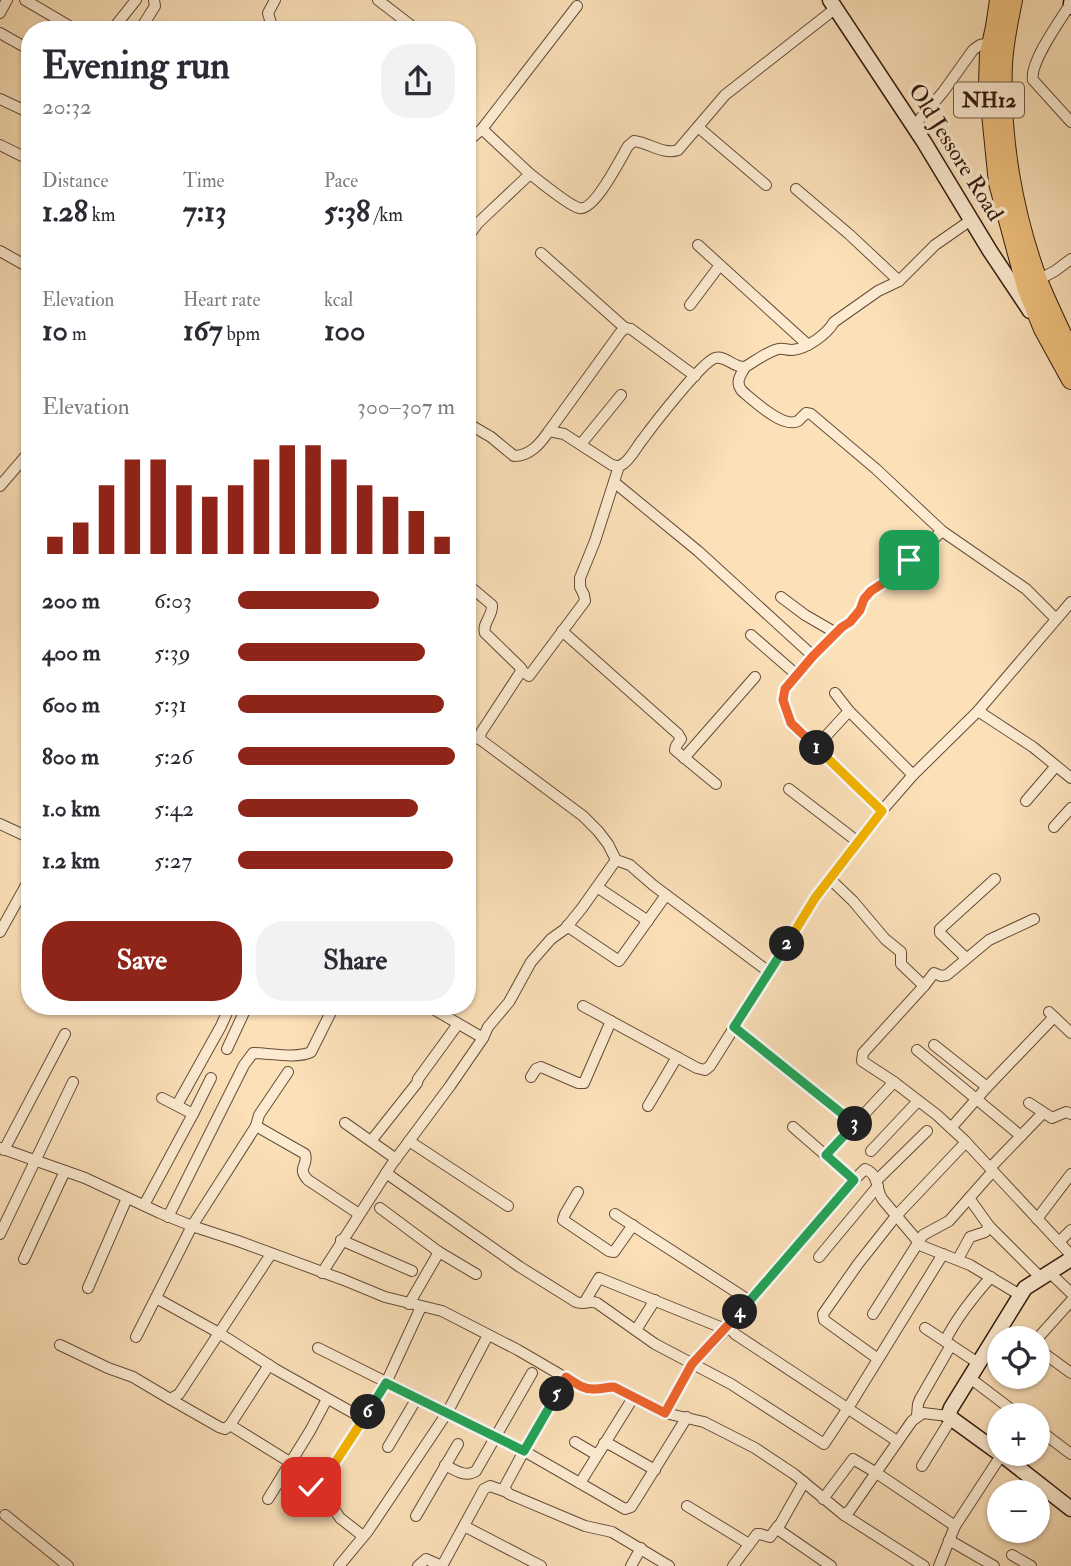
<!DOCTYPE html>
<meta charset="utf-8">
<style>
:root{--surface:#fff;--page:#f2f2f3;--text:#2b2b33;--muted:#7c7c81;--accent:#8f2418}
body{margin:0;font-family:"IM FELL Double Pica",serif;background:var(--page);color:var(--text);height:100vh;display:flex;flex-direction:column;font-size:26px;white-space:nowrap}
*{box-sizing:border-box;margin:0}
p{font-size:23px;color:var(--muted)}
.icon{flex:none;width:38px;height:38px;fill:none;stroke:currentColor;stroke-width:2;stroke-linecap:round;stroke-linejoin:round}
.map{position:relative;flex:1;overflow:hidden}
.sheet{position:absolute;left:21px;top:21px;width:455px;height:994px;display:flex;flex-direction:column;background:var(--surface);border-radius:28px;box-shadow:0 2px 5px #0004}
.sheet>*{flex:none}
.controls{position:absolute;left:987px;top:1326px;display:grid;gap:14px}
.controls a{display:grid;place-items:center;width:63px;height:63px;border-radius:50%;background:var(--surface);box-shadow:0 2px 5px #0004;font-size:35px}
.pin{position:absolute;display:grid;place-items:center;width:60px;height:60px;color:#fff;margin:-30px;border-radius:14px;box-shadow:0 4px 10px #0006}
.km{position:absolute;width:35px;height:35px;margin:-18px;border-radius:50%;background:#222;color:#fff;font-size:19px;line-height:35px;text-align:center}
.round{display:grid;place-items:center;flex:none;width:74px;height:74px;border-radius:28px;background:var(--page)}
.summary{display:flex;align-items:center;justify-content:space-between;height:119px;padding:0 21px}
h1{font-size:38px;font-weight:800;line-height:52px}
.stats{display:grid;grid-template-columns:repeat(3,1fr);gap:10px;height:119px;padding:7px 21px}
.stats div{display:grid;align-content:center}
.stats b{font-size:30px;font-weight:800}
.stats small{font-size:19px;font-weight:400}
.stats p{font-size:19px}
.chart{height:196px;padding:14px 21px}
.chart p{display:flex;justify-content:space-between}
.chart svg{width:100%;height:126px;margin-top:7px;stroke:var(--accent);stroke-width:6}
.cta{display:flex;gap:14px;margin-top:auto;padding:14px 21px}
.cta a{flex:1;height:80px;border-radius:28px;background:var(--accent);color:#fff;font-size:28px;font-weight:800;line-height:80px;text-align:center}
.cta a+a{background:var(--page);color:var(--text)}
ul{padding:0 21px;list-style:none;font-size:23px}
li{display:grid;grid-template-columns:112px 84px 1fr;align-items:center;height:52px}
li i{height:18px;border-radius:9px;background:var(--accent)}
.map>svg:first-child{display:block}
</style>
<div class="map">
<svg width="1071" height="1566" viewBox="0 0 1071 1566">
<rect width="100%" height="100%" fill="#fbe0b8"/>
<filter id="stains"><feTurbulence type="fractalNoise" baseFrequency=".00286" numOctaves="4"/><feColorMatrix values="0 0 0 0 .2 0 0 0 0 .09 0 0 0 0 .02 0 0 0 .5 -.17"/></filter>
<radialGradient id="worn" r=".72"><stop offset=".6" stop-color="#630" stop-opacity="0"/><stop offset="1" stop-color="#630" stop-opacity=".3"/></radialGradient>
<g fill="none" stroke-linecap="round" stroke-linejoin="round">
<g stroke="#654c39" stroke-width="12">
<g id="street">
<polyline points="25,0 76,30"/>
<polyline points="378,0 417,30"/>
<path d="M1071 3C1061 19 1029 63 1033 80L1071 122"/>
<polyline points="0,13 7,0"/>
<polyline points="112,30 136,0"/>
<polyline points="140,30 155,6 154,0"/>
<polyline points="273,30 268,13 275,0"/>
<polyline points="0,33 30,50"/>
<polyline points="0,99 30,113"/>
<polyline points="914,126 943,92 973,50 980,45 992,42"/>
<polyline points="698,127 766,185"/>
<polyline points="482,129 577,6"/>
<polyline points="467,142 482,129 530,174"/>
<polyline points="0,145 30,160"/>
<polyline points="796,189 850,235 899,281"/>
<path d="M467 238 478 223 530 174C541 182 568 205 579 208 594 212 621 158 628 146L634 141C650 143 663 155 678 150L725 95 836 8"/>
<polyline points="698,245 808,345"/>
<polyline points="0,251 30,268"/>
<polyline points="541,253 625,328"/>
<polyline points="1036,281 1055,271 1071,259"/>
<polyline points="690,305 720,265"/>
<path d="M745 367C740 376 735 382 742 391 753 400 783 429 798 421 799 420 805 414 806 413L811 414 876 469 942 531 1026 589 1056 619"/>
<path d="M467 423 491 437 514 456C530 456 540 444 549 431L564 434 612 465C618 466 618 467 623 464 631 459 637 446 643 439 654 424 702 362 715 358 726 355 733 368 745 367 755 361 764 354 775 350 782 347 785 350 792 350 807 349 827 334 834 322L878 291 899 281 935 245 971 220"/>
<polyline points="549,431 620,333 625,328 631,329 695,376"/>
<polyline points="581,444 621,395"/>
<polyline points="614,482 698,551 813,656"/>
<polyline points="0,486 30,451"/>
<path d="M467 584 492 605C493 616 482 623 485 633L521 668 520 673 482 731 480 735 481 740 583 816 598 831 608 844 616 860 630 865 653 885 769 972 815 898 879 814 913 775 978 711 1033 747 1071 778"/>
<polyline points="781,597 805,615 836,633"/>
<polyline points="562,631 678,734 681,739 676,746 675,750 716,784"/>
<polyline points="751,635 797,675"/>
<polyline points="521,670 529,676 585,601 584,595 580,587 580,578 595,541 619,466"/>
<polyline points="835,693 849,711 913,775"/>
<polyline points="978,711 1071,602"/>
<polyline points="467,734 481,740"/>
<polyline points="816,747 849,711"/>
<polyline points="684,758 755,677"/>
<polyline points="789,789 858,842"/>
<polyline points="1026,801 1056,766"/>
<path d="M882 811 794 727C787 717 781 701 785 689L813 656 842 627 850 622 860 610 864 599 871 591 894 576 942 531"/>
<polyline points="0,824 30,838"/>
<polyline points="1054,827 1071,808"/>
<polyline points="830,879 853,901 885,939 901,952 901,964 924,986 934,973 941,976 947,975 989,940 1034,919"/>
<polyline points="597,887 648,921"/>
<polyline points="567,926 619,961 666,895"/>
<polyline points="0,932 30,878"/>
<polyline points="966,958 940,933 940,929 995,879"/>
<polyline points="924,986 863,1053 862,1061 894,1082 937,1115 964,1140 1071,1255"/>
<polyline points="428,1006 483,1038 488,1027 509,1002 531,962 551,939 565,929 582,908 616,860"/>
<polyline points="583,1006 697,1068 705,1070 710,1066 769,972"/>
<polyline points="1049,1012 1071,1033"/>
<polyline points="734,1027 855,1124"/>
<polyline points="934,1045 987,1087"/>
<polyline points="227,1049 247,1006"/>
<polyline points="917,1050 1021,1136"/>
<path d="M288 1072 259 1115 256 1126 305 1154C309 1166 296 1167 308 1180L359 1214"/>
<polyline points="531,1077 536,1069 541,1067 578,1083 584,1083 611,1021"/>
<polyline points="1029,1103 1052,1118 1066,1112 1071,1114"/>
<polyline points="177,1105 221,1026 230,1006"/>
<polyline points="648,1106 677,1057"/>
<polyline points="193,1114 211,1078"/>
<polyline points="345,1123 396,1159"/>
<polyline points="793,1127 854,1180"/>
<polyline points="951,1128 987,1087 1054,1017"/>
<polyline points="371,1141 417,1083 418,1079 458,1024"/>
<polyline points="409,1141 508,1206"/>
<path d="M0 1148 85 1178 160 1213 192 1226 238 1241 344 1280 385 1297 442 1311 518 1350 583 1388C594 1391 603 1386 614 1387L665 1413 704 1422 755 1448 794 1474 844 1515 850 1510 912 1421 923 1413 948 1416"/>
<polyline points="4,1150 65,1034"/>
<polyline points="871,1151 918,1101"/>
<polyline points="826,1155 894,1082"/>
<polyline points="990,1168 1043,1113"/>
<path d="M386 1173 520 1267 576 1302C583 1305 589 1300 597 1303L655 1344 731 1384 824 1444 848 1408 943 1254"/>
<polyline points="877,1180 927,1131"/>
<polyline points="578,1192 565,1214 563,1220 609,1251 614,1252 633,1225"/>
<polyline points="144,1205 193,1114 162,1098"/>
<polyline points="380,1208 439,1252 476,1274"/>
<polyline points="615,1214 750,1301"/>
<path d="M168 1217 244 1065 253 1053C270 1053 296 1059 311 1052L334 1006"/>
<polyline points="1037,1219 1071,1174"/>
<polyline points="989,1226 1040,1277"/>
<polyline points="0,1234 73,1082"/>
<polyline points="341,1240 412,1271"/>
<polyline points="1059,1242 1071,1230"/>
<polyline points="819,1257 878,1186"/>
<polyline points="24,1259 65,1171"/>
<polyline points="958,1259 970,1237 985,1232 989,1226 969,1198"/>
<polyline points="1049,1272 1071,1293"/>
<polyline points="322,1273 392,1164 450,1086 483,1038"/>
<polyline points="88,1288 127,1198"/>
<polyline points="156,1298 219,1333 275,1369 364,1419"/>
<polyline points="584,1303 599,1278 725,1329"/>
<polyline points="409,1304 439,1252"/>
<polyline points="873,1314 923,1235 949,1221 993,1171"/>
<polyline points="925,1328 978,1363"/>
<polyline points="636,1330 655,1300"/>
<polyline points="136,1337 192,1226 256,1126"/>
<polyline points="1037,1339 1071,1301"/>
<path d="M945 1341C957 1317 974 1296 991 1277"/>
<polyline points="60,1345 108,1368 133,1377 170,1399 179,1394 271,1254"/>
<polyline points="318,1348 524,1451 625,1509 631,1507 638,1496 687,1417"/>
<polyline points="1038,1349 1071,1373"/>
<polyline points="878,1359 824,1320 823,1314 858,1264 896,1216 966,1142"/>
<polyline points="566,1377 524,1451 504,1488 509,1494 585,1526 612,1532 669,1566"/>
<polyline points="970,1378 1020,1416"/>
<polyline points="170,1399 219,1427 225,1429 230,1425 269,1365"/>
<polyline points="665,1413 692,1364 728,1327"/>
<polyline points="917,1416 918,1404 920,1399 951,1345"/>
<path d="M230 1425 314 1477C319 1480 323 1478 327 1475L386 1383 421 1307"/>
<polyline points="1038,1429 1071,1454"/>
<path d="M897 1441 735 1334 728 1326 854 1180 865 1169C880 1175 875 1189 883 1200L922 1246 970 1265 1020 1295"/>
<polyline points="575,1442 597,1455"/>
<polyline points="604,1443 611,1445 655,1470"/>
<polyline points="388,1447 417,1398"/>
<path d="M445 1465C455 1470 465 1478 476 1471L532 1373"/>
<polyline points="922,1466 951,1419"/>
<polyline points="314,1477 311,1487 314,1493 334,1509 340,1518 363,1536"/>
<polyline points="804,1482 778,1528 780,1531 831,1566"/>
<polyline points="580,1483 633,1398"/>
<polyline points="268,1499 310,1431 327,1399"/>
<polyline points="823,1499 853,1459 875,1472 955,1526"/>
<polyline points="687,1506 749,1544"/>
<polyline points="5,1515 68,1566"/>
<polyline points="844,1515 924,1566"/>
<polyline points="416,1516 458,1444"/>
<polyline points="464,1526 541,1566"/>
<polyline points="949,1540 994,1566"/>
<polyline points="1012,1555 1031,1566"/>
<polyline points="339,1566 368,1531 447,1413 488,1335"/>
<polyline points="418,1566 426,1559 442,1566"/>
<polyline points="442,1566 484,1489 490,1486 507,1492"/>
<polyline points="631,1566 641,1548"/>
<polyline points="733,1566 757,1534 760,1534 770,1537 778,1526"/>
<polyline points="939,1566 955,1526 1002,1454"/>
</g>
</g>
<g stroke="#331a0f" stroke-width="17">
<g id="secondary">
<polyline points="830,0 924,142 990,251 1030,311"/>
<polyline points="1071,3 1071,7"/>
<polyline points="999,1453 948,1416 951,1408 1025,1288 1071,1259"/>
<polyline points="1001,1454 1071,1509"/>
</g>
</g>
<g stroke="#331a0f" stroke-width="20">
<g id="highway">
<polyline points="999,0 995,27 989,54 988,84 998,183 1026,287 1043,329 1071,380"/>
<path d="M1013 0C1009 21 1004 42 1003 64 1000 136 1013 212 1038 280 1048 305 1060 329 1071 353"/>
</g>
</g>
<use href="#street" stroke="#fcebd1" stroke-width="10"/>
<use href="#secondary" stroke="#fcebd1" stroke-width="14"/>
<use href="#highway" stroke="#eec07c" stroke-width="18"/>
</g>
<g fill="none" stroke-linecap="round" stroke-linejoin="round">
<g stroke="#fff" stroke-width="14">
<polyline id="split-1" points="817,748 791,723 783,700 785,689 813,656 842,627 850,622 860,610 864,599 871,591 894,576 909,560"/>
</g>
<g stroke="#fff" stroke-width="14">
<polyline id="split-2" points="787,944 815,898 882,811 817,748"/>
</g>
<g stroke="#fff" stroke-width="14">
<polyline id="split-3" points="787,944 734,1027 855,1124"/>
</g>
<g stroke="#fff" stroke-width="14">
<polyline id="split-4" points="740,1312 854,1180 826,1155 855,1124"/>
</g>
<g stroke="#fff" stroke-width="14">
<path id="split-5" d="M557 1394 566 1377C575 1383 584 1390 595 1389 602 1389 607 1387 614 1387L665 1413 692 1364 740 1312"/>
</g>
<g stroke="#fff" stroke-width="14">
<polyline id="split-6" points="368,1412 386,1383 524,1451 557,1394"/>
</g>
<g stroke="#fff" stroke-width="14">
<polyline id="split-7" points="311,1487 314,1477 318,1479 327,1475 368,1412"/>
</g>
<use href="#split-1" stroke="#f0652b" stroke-width="9"/>
<use href="#split-2" stroke="#f5b400" stroke-width="9"/>
<use href="#split-3" stroke="#22a559" stroke-width="9"/>
<use href="#split-4" stroke="#22a559" stroke-width="9"/>
<use href="#split-5" stroke="#f0652b" stroke-width="9"/>
<use href="#split-6" stroke="#22a559" stroke-width="9"/>
<use href="#split-7" stroke="#f5b400" stroke-width="9"/>
</g>
<g text-anchor="middle" dominant-baseline="central" stroke-width="7" stroke-linejoin="round" paint-order="stroke">
<rect fill="#fcebd1" stroke="#6f5949" stroke-width="2" x="954" y="82.5" width="70" height="35" rx="5"/>
<g font-size="21" font-weight="bold" fill="#331a0f">
<text x="989" y="100">NH12</text>
</g>
<g font-size="23" fill="#331a0f" stroke="#fcebd1">
<text transform="translate(956 152) rotate(58)">Old Jessore Road</text>
</g>
</g>
<rect width="100%" height="100%" filter="url(#stains)"/>
<rect width="100%" height="100%" fill="url(#worn)"/>
</svg>
<div class="controls">
<a><svg class="icon" aria-label="locate" viewBox="0 0 24 24"><circle cx="12" cy="12" r="6"/><path d="M12 2v4M12 18v4M2 12h4M18 12h4"/></svg></a>
<a>+</a>
<a>−</a>
</div>
<div class="pin" style="left:909px;top:560px;background:#1e9e55"><svg class="icon" aria-label="arrive" viewBox="0 0 24 24"><path d="M6 21V4h12l-3 4 3 4H6"/></svg></div>
<div class="pin" style="left:311px;top:1487px;background:#d93025"><svg class="icon" aria-label="check" viewBox="0 0 24 24"><path d="M5 12l5 5 9-10"/></svg></div>
<b class="km" style="left:817px;top:748px">1</b>
<b class="km" style="left:787px;top:944px">2</b>
<b class="km" style="left:855px;top:1124px">3</b>
<b class="km" style="left:740px;top:1312px">4</b>
<b class="km" style="left:557px;top:1394px">5</b>
<b class="km" style="left:368px;top:1412px">6</b>
<section class="sheet">
<div class="summary"><div><h1>Evening run</h1><p>20:32</p></div><a class="round"><svg class="icon" aria-label="share" viewBox="0 0 24 24"><path d="M12 15V3M7 8l5-5 5 5M5 13v7h14v-7"/></svg></a></div>
<div class="stats">
<div><p>Distance</p><b>1.28<small> km</small></b></div>
<div><p>Time</p><b>7:13</b></div>
<div><p>Pace</p><b>5:38<small> /km</small></b></div>
</div>
<div class="stats">
<div><p>Elevation</p><b>10<small> m</small></b></div>
<div><p>Heart rate</p><b>167<small> bpm</small></b></div>
<div><p>kcal</p><b>100</b></div>
</div>
<div class="chart"><p><span>Elevation</span>300–307 m</p>
<svg viewBox="0 0 160 44" preserveAspectRatio="none"><path d="M5 44V38M15 44V33M25 44V20M35 44V11M45 44V11M55 44V20M65 44V24M75 44V20M85 44V11M95 44V6M105 44V6M115 44V11M125 44V20M135 44V24M145 44V29M155 44V38"/></svg>
</div>
<ul>
<li><b>200 m</b>6:03<i style="width:65%"></i></li>
<li><b>400 m</b>5:39<i style="width:86%"></i></li>
<li><b>600 m</b>5:31<i style="width:95%"></i></li>
<li><b>800 m</b>5:26<i style="width:100%"></i></li>
<li><b>1.0 km</b>5:42<i style="width:83%"></i></li>
<li><b>1.2 km</b>5:27<i style="width:99%"></i></li>
</ul>
<div class="cta"><a>Save</a><a>Share</a></div>
</section>
</div>
